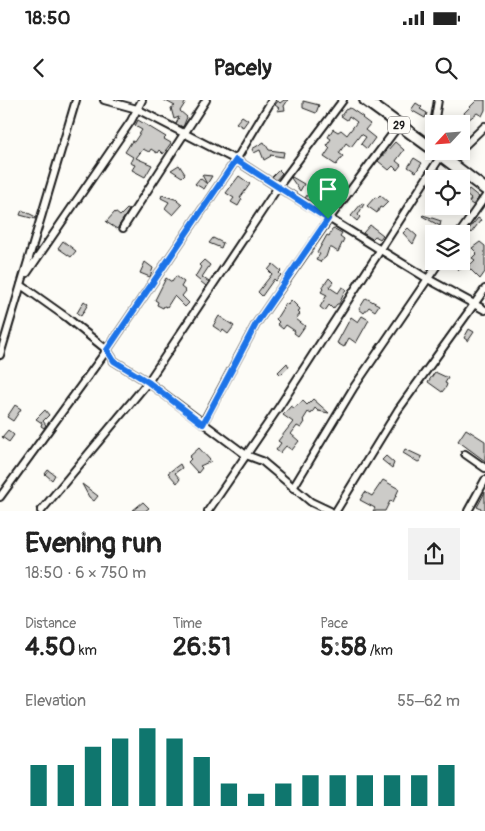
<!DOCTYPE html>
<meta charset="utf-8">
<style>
:root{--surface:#fff;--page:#f2f2f2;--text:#222;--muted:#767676;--accent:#0f766e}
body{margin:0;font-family:Pangolin,sans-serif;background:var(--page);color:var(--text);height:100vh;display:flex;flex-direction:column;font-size:19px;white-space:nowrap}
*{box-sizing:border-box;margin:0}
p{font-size:16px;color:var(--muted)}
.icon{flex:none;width:28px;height:28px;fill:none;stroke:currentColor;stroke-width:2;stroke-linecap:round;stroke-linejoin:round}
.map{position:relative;height:411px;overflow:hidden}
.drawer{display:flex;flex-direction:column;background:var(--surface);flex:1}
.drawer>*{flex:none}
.needle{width:32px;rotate:244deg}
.buttons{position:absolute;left:425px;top:15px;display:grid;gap:10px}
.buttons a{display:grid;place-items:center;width:45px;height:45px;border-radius:0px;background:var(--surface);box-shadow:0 2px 12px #0003;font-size:25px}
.pin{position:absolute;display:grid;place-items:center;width:42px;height:42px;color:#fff;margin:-51px -21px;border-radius:50% 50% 50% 0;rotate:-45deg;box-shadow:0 0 5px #0007}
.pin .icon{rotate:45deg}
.round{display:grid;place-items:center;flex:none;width:52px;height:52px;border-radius:0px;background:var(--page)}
.summary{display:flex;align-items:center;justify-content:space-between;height:85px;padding:0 25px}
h1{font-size:28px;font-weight:700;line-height:38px}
.metrics{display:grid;grid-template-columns:repeat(3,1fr);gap:8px;height:85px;padding:5px 25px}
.metrics div{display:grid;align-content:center}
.metrics b{font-size:25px;font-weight:700}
.metrics small{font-size:14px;font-weight:400}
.metrics p{font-size:14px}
.chart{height:140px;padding:10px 25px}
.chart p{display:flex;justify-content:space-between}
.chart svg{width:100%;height:90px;margin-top:5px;stroke:var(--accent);stroke-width:6}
.status{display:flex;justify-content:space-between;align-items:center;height:35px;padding:0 25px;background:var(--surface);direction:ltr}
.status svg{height:14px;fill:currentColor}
header{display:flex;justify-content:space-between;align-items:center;height:65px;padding:0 25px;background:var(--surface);font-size:22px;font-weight:700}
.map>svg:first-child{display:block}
</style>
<div class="status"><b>18:50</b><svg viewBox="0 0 49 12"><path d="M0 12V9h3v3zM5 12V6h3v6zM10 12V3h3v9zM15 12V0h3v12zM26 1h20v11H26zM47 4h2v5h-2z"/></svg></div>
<header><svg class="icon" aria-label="back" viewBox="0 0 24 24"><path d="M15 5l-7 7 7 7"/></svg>Pacely<svg class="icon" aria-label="search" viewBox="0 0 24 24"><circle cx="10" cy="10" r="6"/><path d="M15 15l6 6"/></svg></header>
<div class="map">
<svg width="485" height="411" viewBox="0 0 485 411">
<rect width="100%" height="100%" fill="#fdfcf7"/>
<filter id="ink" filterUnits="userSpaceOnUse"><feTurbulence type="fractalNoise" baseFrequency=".02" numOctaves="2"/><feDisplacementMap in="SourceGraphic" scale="10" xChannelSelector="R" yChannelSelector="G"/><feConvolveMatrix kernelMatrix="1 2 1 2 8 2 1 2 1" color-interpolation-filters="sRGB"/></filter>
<g filter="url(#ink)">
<g fill="#cccbc8" stroke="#1c1c1c">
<polygon points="164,0 187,0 180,11 187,17 183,27 176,24 179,17 174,19 171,8 175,6"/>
<polygon points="284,0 288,0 284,6 285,10 277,11 279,8 275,5 278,1 280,3"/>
<polygon points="477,0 485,0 485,10 482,16 477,13 468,20 464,13"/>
<polygon points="303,1 319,5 316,13 303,8"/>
<polygon points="416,3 422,7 420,9 427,13 425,18 411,10"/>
<polygon points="350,8 363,17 362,18 370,24 365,30 375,38 367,49 361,44 366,37 361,34 351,47 346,43 339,53 343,56 336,65 324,57 330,48 327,45 331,39 328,37 333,29 338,32 341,30 347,35 350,31 357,22 349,16 347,20 341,16 345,10"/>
<polygon points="242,16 248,20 243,27 236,23"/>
<polygon points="138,20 166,37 164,39 171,43 163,54 159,50 157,53 151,49 149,52 143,49 136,58 152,65 145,77 132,70 135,65 130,63 133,57 125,52 132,41 134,42 142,30 135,26"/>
<polygon points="264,42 269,50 284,52 283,57 270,55 271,56 264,60 260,50 254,53 252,49"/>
<polygon points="395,42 404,50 396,61 401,65 397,70 393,66 389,70 378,61"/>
<polygon points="414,58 422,63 416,72 408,67"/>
<polygon points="179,65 185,74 182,77 171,70"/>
<polygon points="279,70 282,73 276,80 272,77"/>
<polygon points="202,75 212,76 204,89 195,84 200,78 207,84"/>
<polygon points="239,76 250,84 240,98 242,99 238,106 231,102 234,98 226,93"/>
<polygon points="292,77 304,84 300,91 291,78"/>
<polygon points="313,87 318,91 312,98 322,102 320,107 305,98"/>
<polygon points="469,89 479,97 473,105 469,102 471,99 465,94"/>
<polygon points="162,95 178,100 177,101 182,105 173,115 165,108 169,102 161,98"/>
<polygon points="380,95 388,102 382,108 380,107 377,113 367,106 375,97 377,98"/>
<polygon points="362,103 364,104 358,115 360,117 357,121 351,116"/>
<polygon points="127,109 129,110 117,129 106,122 115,112 120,116"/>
<polygon points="22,110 36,117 35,119 20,115"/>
<polygon points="423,115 441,121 440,126 422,116"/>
<polygon points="478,118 481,120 471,133 468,130"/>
<polygon points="370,125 383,135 380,139 375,136 372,139 363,133"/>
<polygon points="333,128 342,133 340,136 344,139 338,152 332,148 329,148 326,157 320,162 316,160 320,154 317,153 327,135 329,136"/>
<polygon points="408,128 417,136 413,144 403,133"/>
<polygon points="213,138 223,143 221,148 209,143"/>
<polygon points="63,141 76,151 71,157 58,148"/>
<polygon points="480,142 485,146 485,172 480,179 468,167 475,160 472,158 477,153 472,148"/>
<polygon points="204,160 210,165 202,177 209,182 206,186 195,177 201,167 199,165"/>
<polygon points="448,161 457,161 462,166 459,170"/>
<polygon points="145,162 153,168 150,177 140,173"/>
<polygon points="273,164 281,171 279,173 281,175 276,181 274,179 262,196 258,192 272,174 268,170"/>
<polygon points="176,176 184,182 181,187 186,191 182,196 189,203 185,207 174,196 167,207 164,206 163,208 157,205 158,202 155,200 166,178 172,182"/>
<polygon points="329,178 333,182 329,187 338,193 342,187 346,189 339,204 337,204 333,209 329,205 325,211 320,207 327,195 321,192 323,189 322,188"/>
<polygon points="366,198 379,205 375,211 369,207 364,213 359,209"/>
<polygon points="291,200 300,209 298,212 300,214 296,219 305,226 298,236 294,233 295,231 286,225 283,229 277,224 279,222 276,219 286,203 288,205"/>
<polygon points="84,201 88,204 81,216 77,213"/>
<polygon points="219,216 234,226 228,234 223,230 222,232 213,226"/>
<polygon points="362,216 369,220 356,243 349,238 344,247 337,243 351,217 358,222"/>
<polygon points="469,229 474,232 468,241 464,238"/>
<polygon points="287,263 289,267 281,275 278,272"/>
<polygon points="435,272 448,278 445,283 447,284 446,287 442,292 428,282"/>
<polygon points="313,299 329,313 318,311 315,308 311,314 308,312 303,320 305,322 301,328 297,326 291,334 299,341 292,350 286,346 280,353 276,350 281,343 278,341 293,322 283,315 291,306 294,308 303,301 307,305"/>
<polygon points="15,305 21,309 13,321 7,317"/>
<polygon points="45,310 49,315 43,321 46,325 44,328 41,326 42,323 36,319"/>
<polygon points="466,329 485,341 485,361 458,341"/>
<polygon points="8,330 14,335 9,342 2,337"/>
<polygon points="199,348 211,361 200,366 202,368 198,373 188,362 191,359 189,357"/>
<polygon points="405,349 422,357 420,361 418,362 403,353"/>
<polygon points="386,356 394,363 392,368 382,360"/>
<polygon points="180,364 182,368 175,373 180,379 177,383 168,373"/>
<polygon points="48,370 55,375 52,380 45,374"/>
<polygon points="383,380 399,389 393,402 390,401 385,411 373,411 375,408 360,400 365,392 372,396"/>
<polygon points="82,384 98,396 94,401 89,397"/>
<polygon points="485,392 485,411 477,407"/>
<polygon points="143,402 149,408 145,411 132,411"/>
</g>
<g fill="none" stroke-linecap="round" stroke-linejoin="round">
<g stroke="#1c1c1c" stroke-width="10">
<g id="minor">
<polyline points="104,0 137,9 236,60 278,87 428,179 485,210"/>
<polyline points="434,24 438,0"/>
<polyline points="431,48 434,28"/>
<polyline points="461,49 485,26"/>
<polyline points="448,61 459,51"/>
<polyline points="123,128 206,0"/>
<polyline points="459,134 485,97"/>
<polyline points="27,173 131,21 142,0"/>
<polyline points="21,185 66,217 107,250 114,261 148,282 246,355 262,361 311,402 330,411"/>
<polyline points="0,255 76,0"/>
<polyline points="203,323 256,224 329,119 399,25"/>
<polyline points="465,354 485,368"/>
<polyline points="293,388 354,287 440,161"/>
<polyline points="0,397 107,250 236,60 272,0"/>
<polyline points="41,411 148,282 278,87 343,0"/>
<polyline points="208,411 279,307 441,56"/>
<polyline points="336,411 398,310 485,189"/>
<polyline points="468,411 485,380"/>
</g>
</g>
<g stroke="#1c1c1c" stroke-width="14">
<g id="primary">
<polyline points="365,0 434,50"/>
<polyline points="435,51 485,89"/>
</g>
</g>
<use href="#minor" stroke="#fdfcf7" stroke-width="6"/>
<use href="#primary" stroke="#fdfcf7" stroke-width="10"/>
</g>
</g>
<g fill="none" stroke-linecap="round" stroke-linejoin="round" filter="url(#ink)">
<g stroke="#fff" stroke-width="10">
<polygon id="route" points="236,60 328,119 256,224 203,324 148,282 114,261 107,250"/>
</g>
<use href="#route" stroke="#1a73e8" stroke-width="6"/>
</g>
<g text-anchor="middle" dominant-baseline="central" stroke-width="4.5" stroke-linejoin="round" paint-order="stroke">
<rect fill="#fdfcf7" stroke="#605f5e" stroke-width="1" x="388" y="16.5" width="22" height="17" rx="4"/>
<g font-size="11" font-weight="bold" fill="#1c1c1c">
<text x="399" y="25">29</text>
</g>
</g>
</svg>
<div class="buttons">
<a><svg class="needle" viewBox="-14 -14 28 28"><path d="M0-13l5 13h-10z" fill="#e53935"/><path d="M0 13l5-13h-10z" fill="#767676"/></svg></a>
<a><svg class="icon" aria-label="locate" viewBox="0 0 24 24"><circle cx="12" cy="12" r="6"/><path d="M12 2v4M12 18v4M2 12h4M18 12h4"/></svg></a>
<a><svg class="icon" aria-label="layers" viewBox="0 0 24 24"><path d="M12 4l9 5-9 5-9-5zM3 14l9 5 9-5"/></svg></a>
</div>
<div class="pin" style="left:328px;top:119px;background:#1e9e55"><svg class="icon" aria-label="arrive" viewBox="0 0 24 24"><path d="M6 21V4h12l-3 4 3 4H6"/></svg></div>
</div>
<section class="drawer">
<div class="summary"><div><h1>Evening run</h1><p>18:50 · 6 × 750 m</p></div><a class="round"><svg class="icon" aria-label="share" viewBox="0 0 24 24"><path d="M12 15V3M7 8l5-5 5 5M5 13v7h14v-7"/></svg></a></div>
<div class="metrics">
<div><p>Distance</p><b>4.50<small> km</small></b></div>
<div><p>Time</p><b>26:51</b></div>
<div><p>Pace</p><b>5:58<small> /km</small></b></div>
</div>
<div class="chart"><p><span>Elevation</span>55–62 m</p>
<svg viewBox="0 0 160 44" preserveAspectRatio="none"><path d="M5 44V24M15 44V24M25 44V15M35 44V11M45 44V6M55 44V11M65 44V20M75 44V33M85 44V38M95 44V33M105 44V29M115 44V29M125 44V29M135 44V29M145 44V29M155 44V24"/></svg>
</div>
</section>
